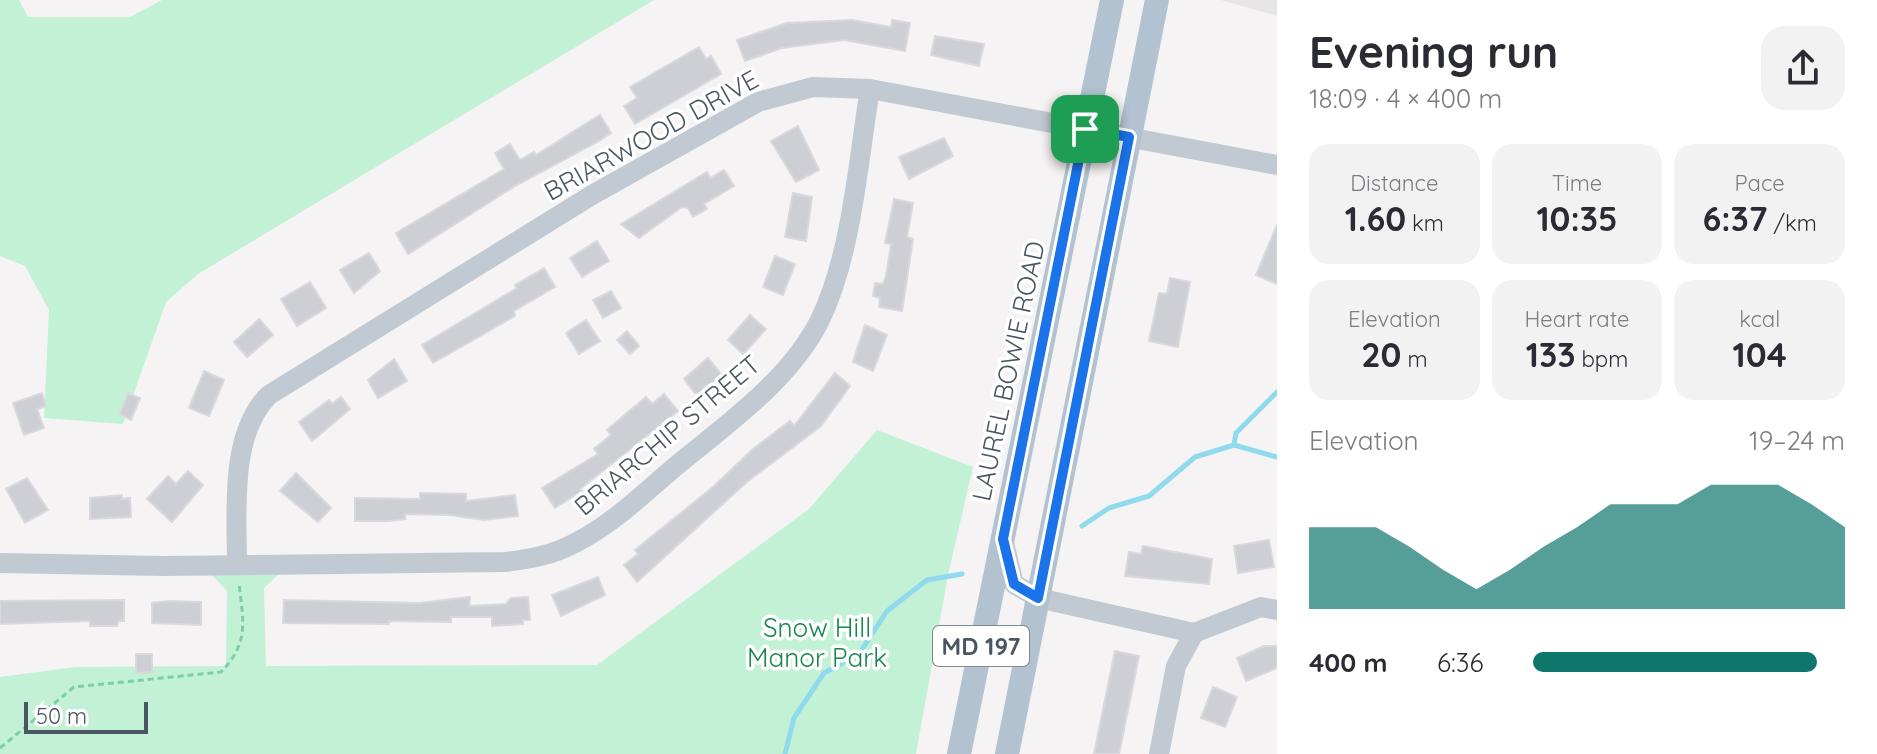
<!DOCTYPE html>
<meta charset="utf-8">
<style>
:root{--surface:#fff;--page:#f2f2f3;--text:#2b2b33;--muted:#7c7c81;--accent:#0f766e}
body{margin:0;font-family:Quicksand,sans-serif;background:var(--page);color:var(--text);height:100vh;display:flex;flex-direction:column;font-size:30px;white-space:nowrap}
*{box-sizing:border-box;margin:0}
p{font-size:26px;color:var(--muted)}
.icon{flex:none;width:44px;height:44px;fill:none;stroke:currentColor;stroke-width:2;stroke-linecap:round;stroke-linejoin:round}
.map{position:relative;flex:1;overflow:hidden}
.drawer{display:flex;flex-direction:column;background:var(--surface);width:600px}
.drawer>*{flex:none}
.scale{position:absolute;left:24px;bottom:20px;width:124px;box-sizing:border-box;padding-left:8px;border:4px solid #4a5661;border-top:0;font-size:22px;line-height:28px;white-space:nowrap;color:#4a5661;-webkit-text-stroke:6px #fff;paint-order:stroke}
.pin{position:absolute;display:grid;place-items:center;width:68px;height:68px;color:#fff;margin:-34px;border-radius:16px;box-shadow:0 4px 12px #0006}
.round{display:grid;place-items:center;flex:none;width:84px;height:84px;border-radius:24px;background:var(--page)}
.overview{display:flex;align-items:center;justify-content:space-between;height:136px;padding:0 32px}
h1{font-size:44px;font-weight:800;line-height:60px}
.stats{display:grid;grid-template-columns:repeat(3,1fr);gap:12px;height:136px;padding:8px 32px}
.stats div{display:grid;align-content:center;border-radius:20px;background:var(--page);text-align:center}
.stats b{font-size:34px;font-weight:800}
.stats small{font-size:22px;font-weight:400}
.stats p{font-size:22px}
.chart{height:224px;padding:16px 32px}
.chart p{display:flex;justify-content:space-between}
.chart svg{width:100%;height:144px;margin-top:8px;fill:var(--accent);opacity:.7}
ul{padding:0 32px;list-style:none;font-size:26px}
li{display:grid;grid-template-columns:128px 96px 1fr;align-items:center;height:60px}
li i{height:20px;border-radius:10px;background:var(--accent)}
main{display:flex;flex:1;min-height:0}
.map>svg:first-child{display:block}
</style>
<main>
<div class="map">
<svg width="1277" height="754" viewBox="0 0 1277 754">
<rect width="100%" height="100%" fill="#f5f3f3"/>
<polygon fill="#e6e4e5" points="1221,0 1277,0 1277,16"/>
<g fill="#c3f1d5">
<polygon points="0,0 19,0 28,17 130,17 162,0 654,0 198,274 166,302 123,424 44,418 49,310 25,266 0,256"/>
<polygon points="877,430 973,467 948,575 916,754 0,754 0,677 76,667 226,666 227,591 211,574 280,573 264,588 266,666 597,665 809,509"/>
</g>
<g fill="none" stroke-linecap="round" stroke-linejoin="round">
<g stroke="#90daee" stroke-width="5">
<polyline points="1234,445 1277,457"/>
<polyline points="1082,526 1109,508 1149,496 1195,457 1234,445 1236,433 1277,392"/>
<polyline points="785,754 794,718 824,673 859,654 887,611 927,580 962,574"/>
</g>
</g>
<g fill="#cdcfd5" stroke="#d7d9de" stroke-width="2">
<polygon points="852,20 891,27 892,20 910,23 905,51 844,40 782,48 745,61 737,40 787,23"/>
<polygon points="935,36 984,44 979,66 931,55"/>
<polygon points="699,47 706,59 711,56 721,74 635,124 624,106 637,98 630,87"/>
<polygon points="600,115 611,133 599,141 515,186 408,254 396,233 504,169 495,153 510,144 520,160 534,152 536,155"/>
<polygon points="798,126 819,170 796,182 771,141"/>
<polygon points="944,138 953,156 909,179 899,157"/>
<polygon points="724,170 734,186 704,204 707,209 693,217 688,208 682,207 639,238 621,224 707,172 710,178"/>
<polygon points="793,193 812,197 806,241 785,237"/>
<polygon points="894,199 913,203 907,237 913,239 902,311 879,307 880,298 873,296 875,283 883,284 886,276 891,244 885,243"/>
<polygon points="1277,225 1277,284 1256,275"/>
<polygon points="597,241 609,261 582,277 570,258"/>
<polygon points="369,253 380,271 354,293 340,270"/>
<polygon points="775,256 795,264 783,295 763,287"/>
<polygon points="544,268 555,287 514,311 515,316 433,363 422,345 517,288 515,285"/>
<polygon points="1170,278 1190,282 1178,347 1149,341 1159,293 1167,294"/>
<polygon points="310,282 326,308 297,326 281,299"/>
<polygon points="611,291 621,308 603,318 593,300"/>
<polygon points="750,315 766,329 743,354 728,340"/>
<polygon points="259,319 273,335 247,357 234,342"/>
<polygon points="586,320 600,341 579,354 566,333"/>
<polygon points="865,325 887,335 873,371 853,362"/>
<polygon points="627,331 639,346 630,354 617,340"/>
<polygon points="708,358 722,375 700,393 695,393 684,379"/>
<polygon points="394,359 407,381 378,398 368,380"/>
<polygon points="204,371 224,380 209,416 189,408"/>
<polygon points="835,373 850,386 821,426 748,481 637,582 624,565 638,554 635,550 713,487 753,449 790,421 794,426"/>
<polygon points="42,393 46,406 37,409 44,428 24,435 13,403"/>
<polygon points="128,393 140,398 131,420 120,414"/>
<polygon points="664,394 678,411 580,489 582,491 555,508 542,488 598,454 594,449 611,435 607,430 646,397 652,404"/>
<polygon points="341,397 350,409 312,441 299,422 329,400 332,404"/>
<polygon points="188,471 203,485 172,522 147,499 168,476 176,484"/>
<polygon points="296,473 331,508 318,522 280,491"/>
<polygon points="27,478 48,510 25,523 6,489"/>
<polygon points="420,493 466,494 466,501 515,495 518,516 484,520 450,515 405,514 405,519 388,521 355,521 355,498 420,499"/>
<polygon points="122,495 122,499 130,498 131,517 90,519 90,498"/>
<polygon points="1269,540 1274,567 1238,573 1234,546"/>
<polygon points="1143,546 1212,559 1209,584 1125,576 1129,552 1141,554"/>
<polygon points="598,577 605,595 561,616 552,595"/>
<polygon points="470,597 469,606 506,604 511,598 528,597 530,620 523,620 523,624 492,626 492,617 451,617 451,622 389,621 389,624 283,623 284,600 420,603"/>
<polygon points="124,600 124,621 118,621 117,626 90,626 90,621 0,624 0,601"/>
<polygon points="169,601 201,602 201,625 152,623 152,603"/>
<polygon points="1264,646 1277,646 1277,668 1246,681 1237,658"/>
<polygon points="1115,651 1139,656 1119,754 1094,754"/>
<polygon points="136,654 152,654 152,672 136,673"/>
<polygon points="1213,687 1237,697 1225,727 1201,718"/>
</g>
<g fill="none" stroke-linecap="round" stroke-linejoin="round">
<path stroke="#7ad0a6" stroke-width="3" stroke-dasharray="6 4" stroke-linecap="butt" d="M0 748 74 687 221 672C250 642 243 621 239 583"/>
<g stroke="#c1cad2" stroke-width="20">
<polyline points="1003,539 1014,584 1038,598 1194,633 1261,607 1277,610"/>
<path d="M0 563 164 566 505 562C530 559 553 555 575 543 613 524 644 493 676 466 727 424 790 380 820 320 852 254 858 161 870 89"/>
<path d="M237 565C237 513 229 434 269 395L592 195 758 102 813 87 870 89 1277 165"/>
<polyline points="1159,754 1176,666 1194,633"/>
</g>
<g stroke="#b3c2d1" stroke-width="24">
<polyline points="959,754 1112,0"/>
<polyline points="1007,754 1157,0"/>
</g>
</g>
<g fill="none" stroke-linecap="round" stroke-linejoin="round">
<g stroke="#fff" stroke-width="16">
<polygon id="route" points="1085,129 1129,137 1038,598 1014,584 1003,539"/>
</g>
<use href="#route" stroke="#1a73e8" stroke-width="10"/>
</g>
<g text-anchor="middle" dominant-baseline="central" stroke-width="7" stroke-linejoin="round" paint-order="stroke">
<rect fill="#fff" stroke="#808990" stroke-width="2" x="933" y="626" width="96" height="40" rx="6"/>
<g font-size="24" font-weight="bold" fill="#4a5661">
<text x="981" y="646">MD 197</text>
</g>
<g font-size="26" fill="#4a5661" stroke="#fff">
<text transform="translate(651 135) rotate(-29)">BRIARWOOD DRIVE</text>
<text transform="translate(1008 371) rotate(-78)">LAUREL BOWIE ROAD</text>
<text transform="translate(667 435) rotate(-40)">BRIARCHIP STREET</text>
</g>
<g font-size="26" fill="#17864f" stroke="#fff">
<text x="817" y="627">Snow Hill<tspan x="817" dy="30">Manor Park</tspan></text>
</g>
</g>
</svg>
<div class="scale">50 m</div>
<div class="pin" style="left:1085px;top:129px;background:#1e9e55"><svg class="icon" aria-label="arrive" viewBox="0 0 24 24"><path d="M6 21V4h12l-3 4 3 4H6"/></svg></div>
</div>
<section class="drawer">
<div class="overview"><div><h1>Evening run</h1><p>18:09 · 4 × 400 m</p></div><a class="round"><svg class="icon" aria-label="share" viewBox="0 0 24 24"><path d="M12 15V3M7 8l5-5 5 5M5 13v7h14v-7"/></svg></a></div>
<div class="stats">
<div><p>Distance</p><b>1.60<small> km</small></b></div>
<div><p>Time</p><b>10:35</b></div>
<div><p>Pace</p><b>6:37<small> /km</small></b></div>
</div>
<div class="stats">
<div><p>Elevation</p><b>20<small> m</small></b></div>
<div><p>Heart rate</p><b>133<small> bpm</small></b></div>
<div><p>kcal</p><b>104</b></div>
</div>
<div class="chart"><p><span>Elevation</span>19–24 m</p>
<svg viewBox="0 0 160 44" preserveAspectRatio="none"><path d="M0 44V19L10 19L20 19L30 25L40 32L50 38L60 32L70 25L80 19L90 12L100 12L110 12L120 6L130 6L140 6L150 12L160 19V44z"/></svg>
</div>
<ul>
<li><b>400 m</b>6:36<i style="width:91%"></i></li>
</ul>
</section>
</main>
